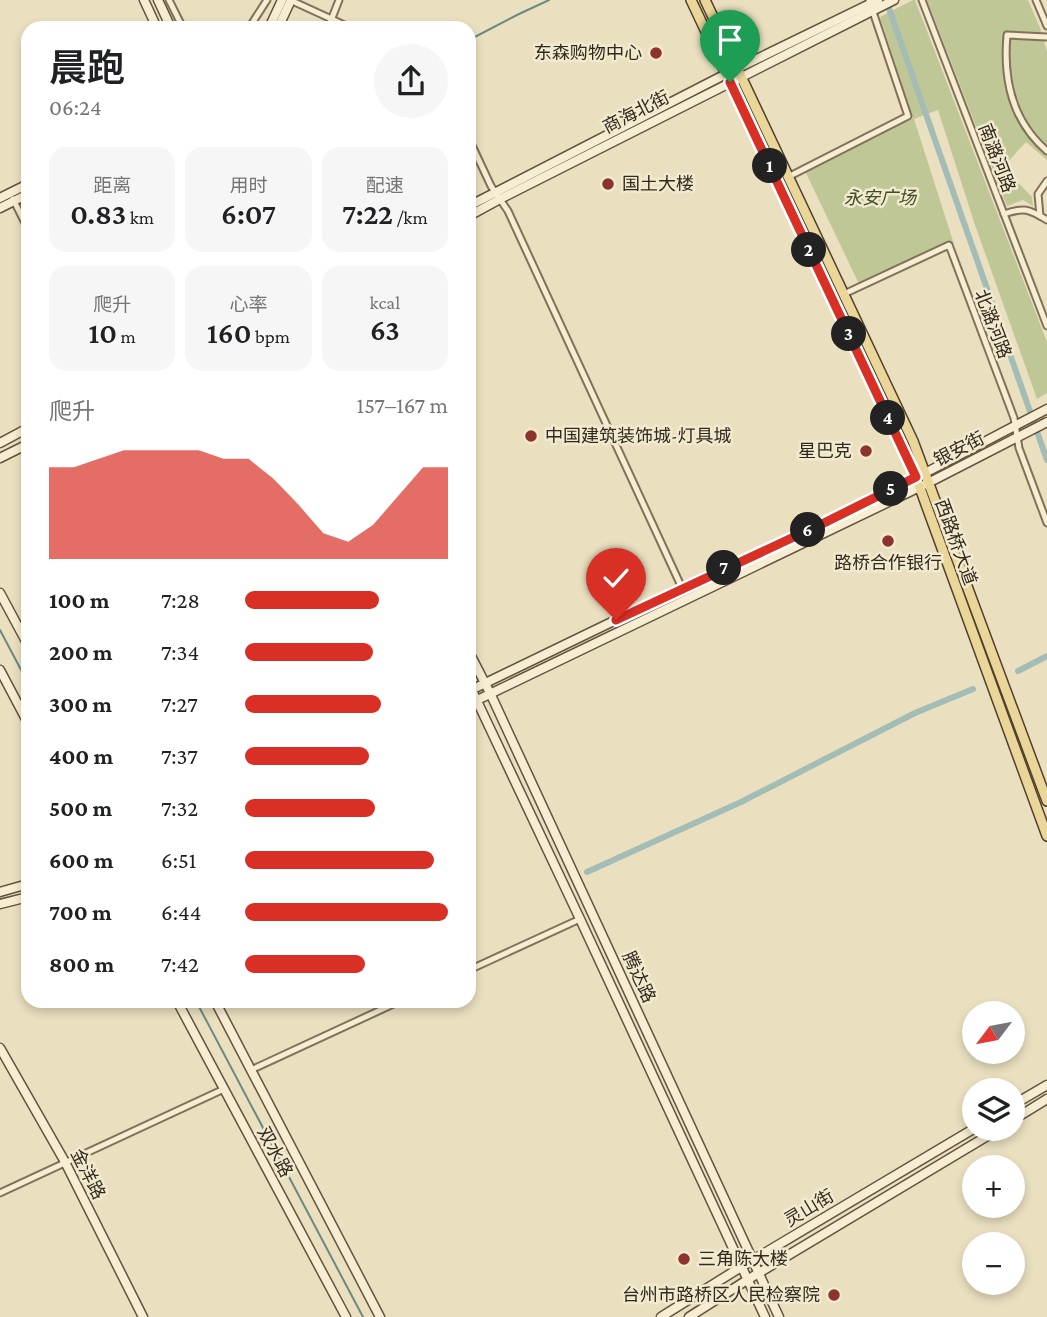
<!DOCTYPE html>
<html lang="zh">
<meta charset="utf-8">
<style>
:root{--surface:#fff;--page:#f6f6f6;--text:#202124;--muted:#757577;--accent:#d93025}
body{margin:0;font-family:"Crimson Pro","Noto Sans SC",serif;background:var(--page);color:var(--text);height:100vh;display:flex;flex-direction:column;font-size:26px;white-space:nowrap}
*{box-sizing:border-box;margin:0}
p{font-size:23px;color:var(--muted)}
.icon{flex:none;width:38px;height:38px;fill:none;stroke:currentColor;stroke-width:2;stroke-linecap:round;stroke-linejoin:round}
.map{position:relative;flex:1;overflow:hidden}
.sheet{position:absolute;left:21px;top:21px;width:455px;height:987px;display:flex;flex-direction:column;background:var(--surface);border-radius:21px;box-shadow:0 4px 10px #0003}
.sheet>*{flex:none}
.needle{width:46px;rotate:238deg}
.fabs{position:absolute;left:962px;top:1001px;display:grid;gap:14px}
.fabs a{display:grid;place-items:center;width:63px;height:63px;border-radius:50%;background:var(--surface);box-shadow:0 4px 10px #0003;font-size:35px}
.pin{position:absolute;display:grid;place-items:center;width:60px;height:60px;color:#fff;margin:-72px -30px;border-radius:50% 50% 50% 0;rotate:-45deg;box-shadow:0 0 7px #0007}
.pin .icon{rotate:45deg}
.km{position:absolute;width:35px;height:35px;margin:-18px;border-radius:50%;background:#222;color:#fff;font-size:19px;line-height:35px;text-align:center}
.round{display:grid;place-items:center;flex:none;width:74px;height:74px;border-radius:37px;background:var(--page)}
.summary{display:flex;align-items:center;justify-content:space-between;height:119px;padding:0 28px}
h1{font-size:38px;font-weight:600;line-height:52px}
.metrics{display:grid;grid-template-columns:repeat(3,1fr);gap:10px;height:119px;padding:7px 28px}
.metrics div{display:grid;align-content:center;border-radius:18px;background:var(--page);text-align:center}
.metrics b{font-size:30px;font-weight:600}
.metrics small{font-size:19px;font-weight:400}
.metrics p{font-size:19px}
.chart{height:196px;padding:14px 28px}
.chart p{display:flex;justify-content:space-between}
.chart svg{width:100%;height:126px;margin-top:7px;fill:var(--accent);opacity:.7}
ul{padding:0 28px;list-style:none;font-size:23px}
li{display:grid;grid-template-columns:112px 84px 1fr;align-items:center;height:52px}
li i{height:18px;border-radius:9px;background:var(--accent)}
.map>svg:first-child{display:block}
</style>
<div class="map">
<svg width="1047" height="1317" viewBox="0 0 1047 1317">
<rect width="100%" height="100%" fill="#eae0c0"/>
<g fill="#bec795">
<polygon points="913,0 915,0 1047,342 1047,393 1037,399 975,225 938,110 914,119 954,244 861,288 805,171 913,118 880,17"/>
<polygon points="927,0 1028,0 1040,28 1047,51 1047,160 1026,142 1003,167 1032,197 1033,206 1023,200 1007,206"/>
</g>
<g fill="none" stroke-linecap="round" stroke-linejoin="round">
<g stroke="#6b8983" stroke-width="2">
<polyline points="469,40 519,14 549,0"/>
<polyline points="0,630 28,683"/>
<polyline points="196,1001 363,1317"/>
</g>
<g stroke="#a3bcb6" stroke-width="6">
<polyline points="886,0 1047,460"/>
<polyline points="1018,671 1047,656"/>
<polyline points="587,872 741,802 915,713 973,689"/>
</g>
<g stroke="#827159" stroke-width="9">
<g id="street">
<polyline points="169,0 183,28"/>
<polyline points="290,0 351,28"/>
<polyline points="922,0 1047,326"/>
<polyline points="1036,0 1047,26"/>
<polyline points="249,28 267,0"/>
<polyline points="328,28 339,0"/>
<path d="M1047 37 1007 35C1003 79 1012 121 1047 151"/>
<polyline points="469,139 491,186 508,211 682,588"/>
<polyline points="788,177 908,116 869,0"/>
<polyline points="13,199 28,229"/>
<path d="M1004 214C1024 207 1029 209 1047 220"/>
<polyline points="1040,216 1038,194 1047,181"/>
<polyline points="844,294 949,245 1014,418 1019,448 1047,523"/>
<polyline points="469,970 580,919"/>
<polyline points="251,1070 400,1001"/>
<polyline points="0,1193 224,1089"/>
</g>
</g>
<g stroke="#63523d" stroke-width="11">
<g id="secondary">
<polyline points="144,0 157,28"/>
<polyline points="158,0 171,28"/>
<polyline points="269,28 282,0"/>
<polyline points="278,28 291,0"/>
<polyline points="0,198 28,184"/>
<polyline points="469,206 726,74 878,0"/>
<polyline points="0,208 28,194"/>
<polyline points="469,216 500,199 894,0"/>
<polyline points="0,443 28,428"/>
<polyline points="0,458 28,444"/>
<polyline points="0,593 28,645"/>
<polyline points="469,652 491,695 779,1317"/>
<polyline points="0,670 28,723"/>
<polyline points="469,684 580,919 765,1317"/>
<polyline points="469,691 682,588 826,521 925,473 1047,409"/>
<polyline points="469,704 928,483 1047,422"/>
<polyline points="0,892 28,884"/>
<polyline points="0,904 28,897"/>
<polyline points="177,1001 346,1317"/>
<polyline points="215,1001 380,1317"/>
<polyline points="0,1048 65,1162 143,1317"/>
<polyline points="1013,1105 1047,1085"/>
<polyline points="1013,1120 1047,1099"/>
<polyline points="661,1317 741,1267 975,1128"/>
<polyline points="689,1317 747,1280 999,1129"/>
</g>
</g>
<g stroke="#4f3f2e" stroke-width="12">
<g id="primary">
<polyline points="691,0 916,477 1047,836"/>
<polyline points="705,0 913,441 1047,801"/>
</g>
</g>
<use href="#street" stroke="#f6edd2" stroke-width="5"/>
<use href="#secondary" stroke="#f6edd2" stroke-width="8"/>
<use href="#primary" stroke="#ebd69a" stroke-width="9"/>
</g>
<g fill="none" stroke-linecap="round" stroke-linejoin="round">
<g stroke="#fff" stroke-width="14">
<polyline id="route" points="616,620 826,522 916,477 730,82"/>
</g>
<use href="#route" stroke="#d93025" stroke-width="9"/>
</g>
<g fill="#8c332e" stroke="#f2eacf" stroke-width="2.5">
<circle cx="656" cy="53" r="7"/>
<circle cx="608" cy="184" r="7"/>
<circle cx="531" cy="436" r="7"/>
<circle cx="866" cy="451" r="7"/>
<circle cx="888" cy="541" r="7"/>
<circle cx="684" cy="1259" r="7"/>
<circle cx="834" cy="1295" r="7"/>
</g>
<g text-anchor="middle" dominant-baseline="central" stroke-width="5" stroke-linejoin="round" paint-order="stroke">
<g font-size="18" fill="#32281d" stroke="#f2eacf" text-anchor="end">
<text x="642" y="53">东森购物中心</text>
<text x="622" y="184" text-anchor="start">国土大楼</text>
<text x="545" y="436" text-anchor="start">中国建筑装饰城-灯具城</text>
<text x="852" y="451">星巴克</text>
<text x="888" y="563" text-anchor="middle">路桥合作银行</text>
<text x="698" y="1259" text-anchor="start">三角陈大楼</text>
<text x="820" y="1295">台州市路桥区人民检察院</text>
</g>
<g font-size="18" fill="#32281d" stroke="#f2eacf">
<text transform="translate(636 112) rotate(-27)">商海北街</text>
<text transform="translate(997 158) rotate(69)">南潞河路</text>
<text transform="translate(993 324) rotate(69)">北潞河路</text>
<text transform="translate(959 449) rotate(-27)">银安街</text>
<text transform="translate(956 542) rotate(70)">西路桥大道</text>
<text transform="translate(639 977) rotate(65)">腾达路</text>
<text transform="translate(275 1152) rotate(62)">双水路</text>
<text transform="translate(88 1174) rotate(63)">金洋路</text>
<text transform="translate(809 1208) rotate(-31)">灵山街</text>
</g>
<g font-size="18" font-style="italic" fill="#414d25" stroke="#f2eacf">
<text x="880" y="198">永安广场</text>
</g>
</g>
</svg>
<div class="fabs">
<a><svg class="needle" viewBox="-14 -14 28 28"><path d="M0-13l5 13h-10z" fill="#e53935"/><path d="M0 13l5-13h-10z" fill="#757577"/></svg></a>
<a><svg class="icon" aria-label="layers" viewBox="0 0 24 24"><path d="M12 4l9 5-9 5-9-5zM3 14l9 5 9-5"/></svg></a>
<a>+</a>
<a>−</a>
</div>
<div class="pin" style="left:730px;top:82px;background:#1e9e55"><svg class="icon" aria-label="arrive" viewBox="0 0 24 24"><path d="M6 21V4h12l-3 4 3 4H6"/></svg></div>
<div class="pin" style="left:616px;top:620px;background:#d93025"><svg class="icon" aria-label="check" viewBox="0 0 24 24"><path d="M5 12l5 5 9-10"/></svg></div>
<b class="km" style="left:770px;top:166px">1</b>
<b class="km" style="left:809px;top:250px">2</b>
<b class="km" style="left:849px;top:334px">3</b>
<b class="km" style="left:888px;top:418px">4</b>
<b class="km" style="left:891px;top:489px">5</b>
<b class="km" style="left:808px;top:530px">6</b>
<b class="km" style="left:724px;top:568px">7</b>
<section class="sheet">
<div class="summary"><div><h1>晨跑</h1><p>06:24</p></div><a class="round"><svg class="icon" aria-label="share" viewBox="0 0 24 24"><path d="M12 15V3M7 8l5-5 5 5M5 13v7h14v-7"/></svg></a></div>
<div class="metrics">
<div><p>距离</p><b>0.83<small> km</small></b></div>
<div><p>用时</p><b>6:07</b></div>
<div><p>配速</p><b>7:22<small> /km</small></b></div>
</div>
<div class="metrics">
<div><p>爬升</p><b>10<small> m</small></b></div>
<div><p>心率</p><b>160<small> bpm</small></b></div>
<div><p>kcal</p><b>63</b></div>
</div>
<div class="chart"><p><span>爬升</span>157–167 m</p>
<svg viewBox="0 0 160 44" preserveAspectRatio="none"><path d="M0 44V12L10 12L20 9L30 6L40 6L50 6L60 6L70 9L80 9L90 16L100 25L110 35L120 38L130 32L140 22L150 12L160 12V44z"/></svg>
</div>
<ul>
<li><b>100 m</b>7:28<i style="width:66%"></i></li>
<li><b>200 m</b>7:34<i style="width:63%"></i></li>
<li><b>300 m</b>7:27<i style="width:67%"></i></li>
<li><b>400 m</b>7:37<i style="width:61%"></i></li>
<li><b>500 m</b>7:32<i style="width:64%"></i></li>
<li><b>600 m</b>6:51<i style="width:93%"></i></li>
<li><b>700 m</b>6:44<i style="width:100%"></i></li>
<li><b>800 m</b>7:42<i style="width:59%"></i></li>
</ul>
</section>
</div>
